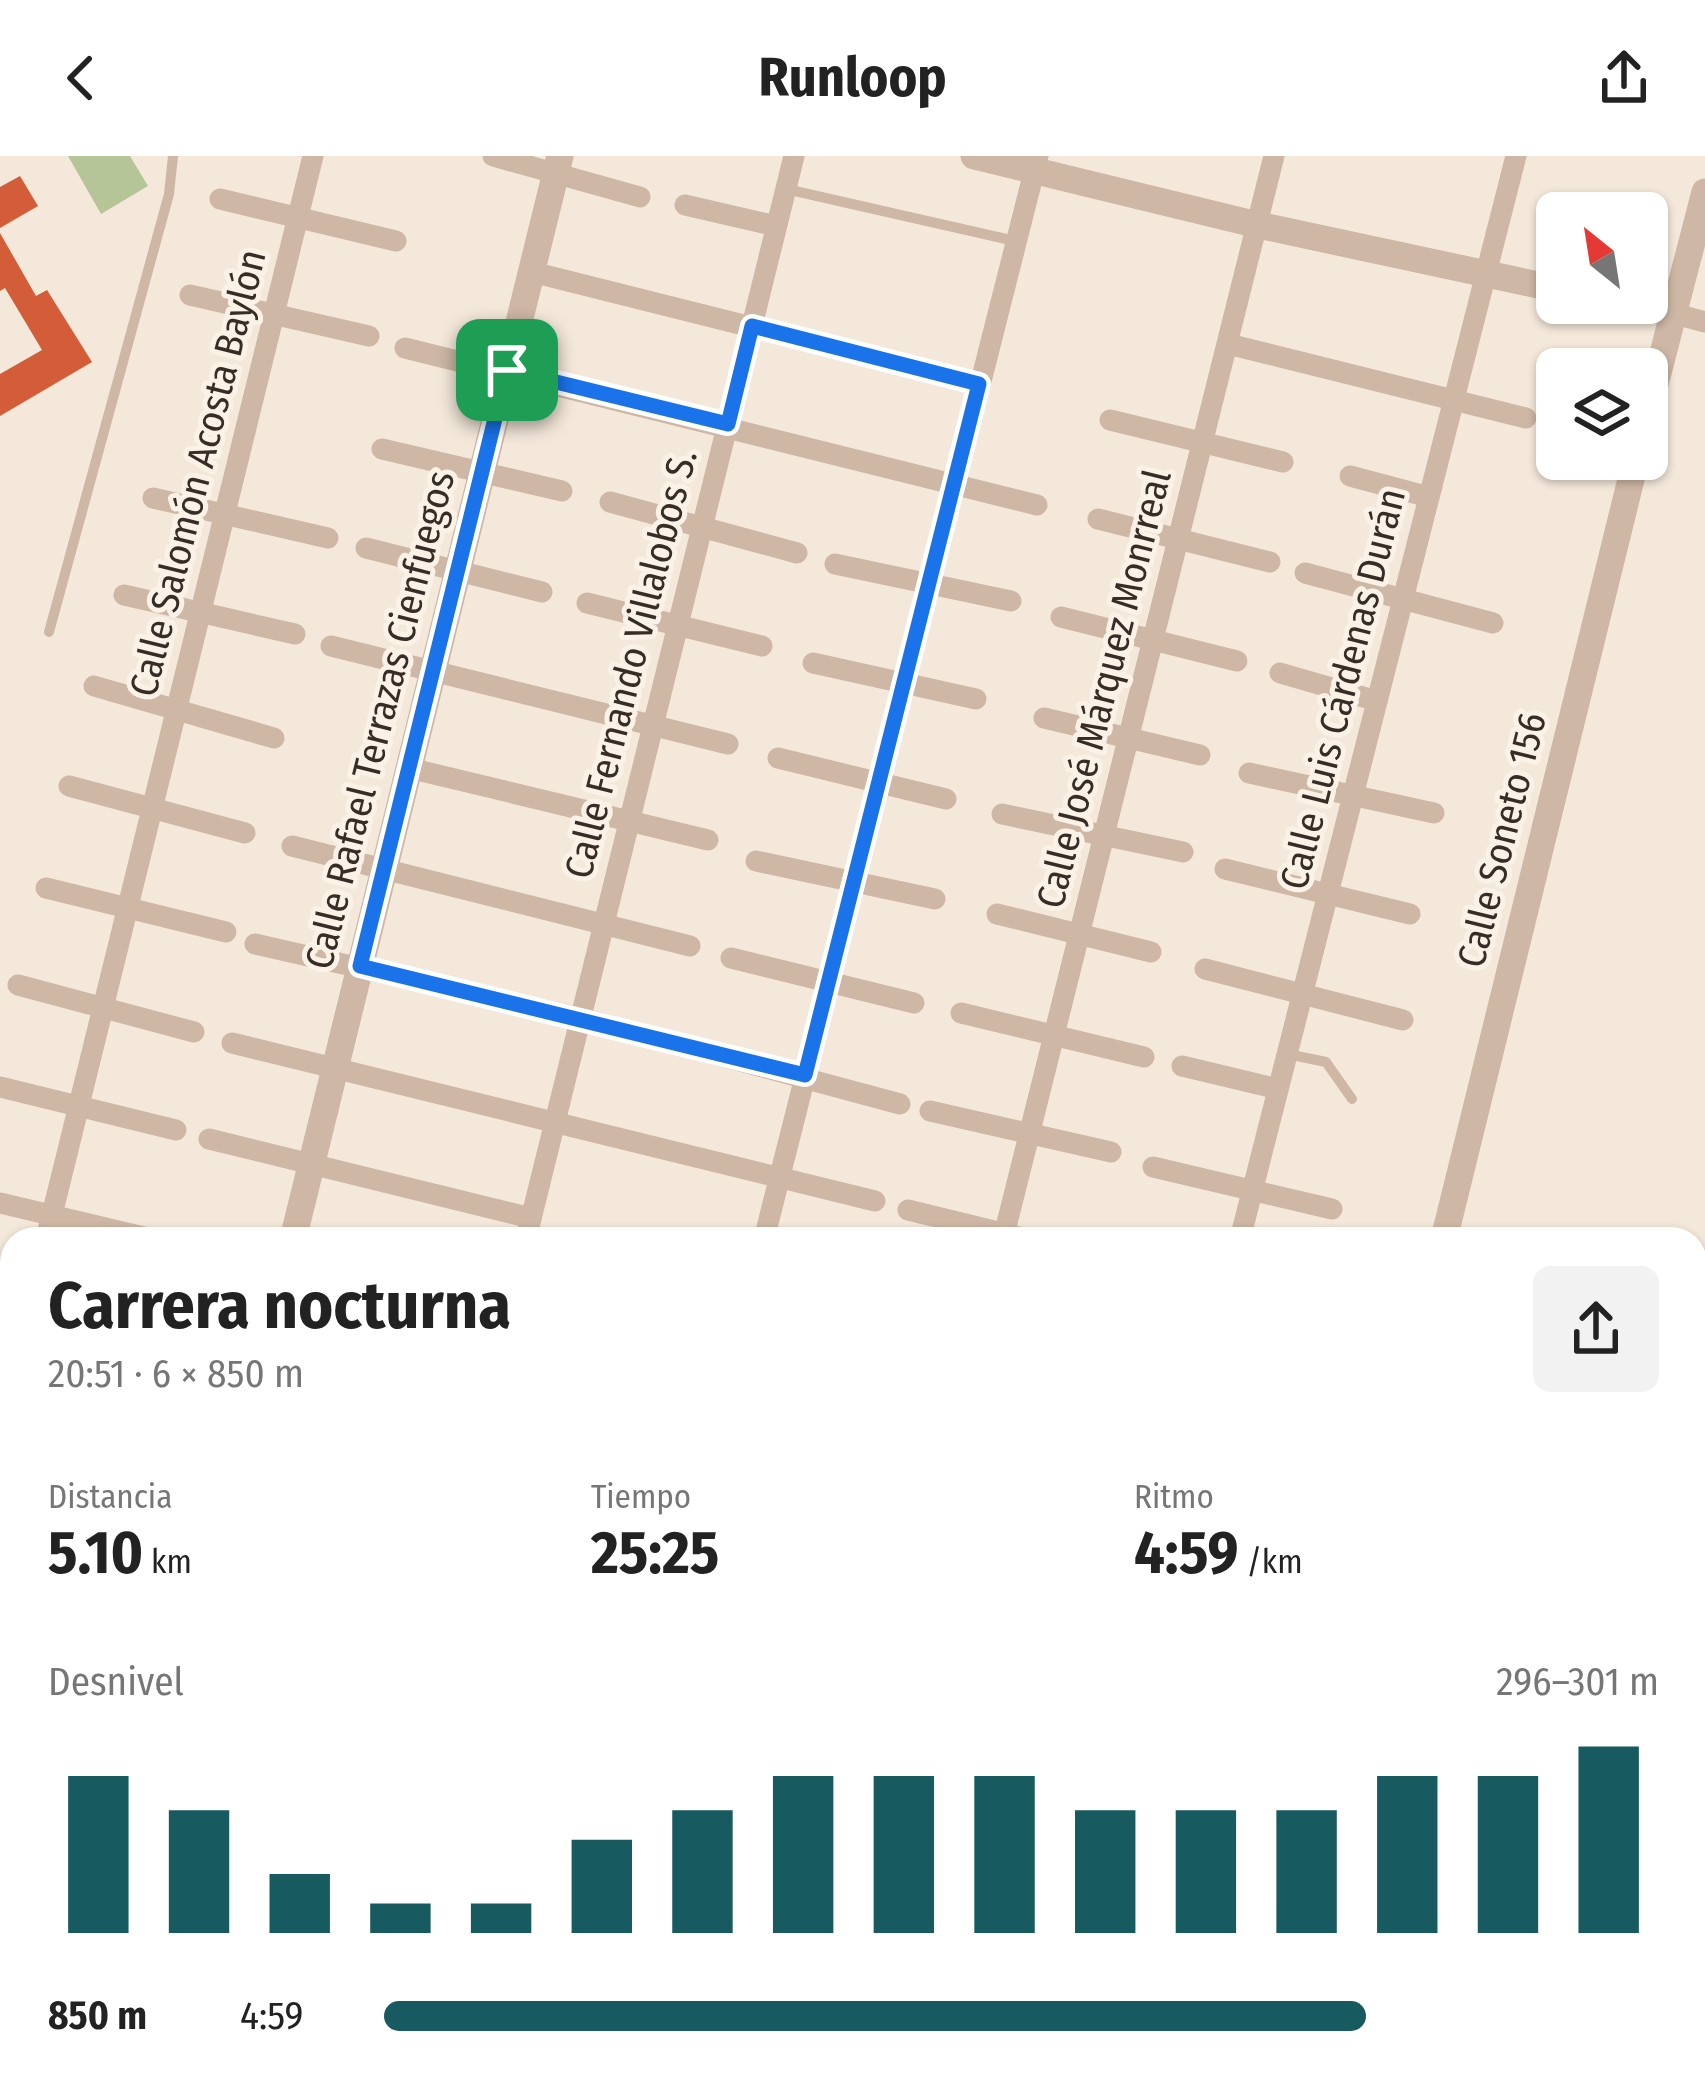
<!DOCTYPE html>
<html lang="es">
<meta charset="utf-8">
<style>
:root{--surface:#fff;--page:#f2f2f2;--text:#222;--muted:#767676;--accent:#175a5f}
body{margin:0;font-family:"Fira Sans Condensed",sans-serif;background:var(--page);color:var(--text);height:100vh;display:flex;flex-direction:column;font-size:45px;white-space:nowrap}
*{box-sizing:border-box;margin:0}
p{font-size:39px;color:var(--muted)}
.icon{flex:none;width:66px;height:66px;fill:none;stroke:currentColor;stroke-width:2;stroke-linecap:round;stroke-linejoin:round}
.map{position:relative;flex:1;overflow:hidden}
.details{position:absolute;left:0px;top:1071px;width:1707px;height:861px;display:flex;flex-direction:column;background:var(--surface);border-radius:36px 36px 0 0;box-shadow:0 3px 9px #0004}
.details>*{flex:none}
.needle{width:78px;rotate:330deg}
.tools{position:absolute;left:1536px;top:36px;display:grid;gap:24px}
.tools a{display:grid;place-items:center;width:132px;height:132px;border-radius:18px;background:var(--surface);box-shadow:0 3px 9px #0004;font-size:60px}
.pin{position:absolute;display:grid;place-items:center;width:102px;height:102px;color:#fff;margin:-51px;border-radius:24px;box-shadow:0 6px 18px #0006}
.round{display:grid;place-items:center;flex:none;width:126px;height:126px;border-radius:18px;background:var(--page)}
.summary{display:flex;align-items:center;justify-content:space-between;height:204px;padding:0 48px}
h1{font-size:66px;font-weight:700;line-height:90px}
.metrics{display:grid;grid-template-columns:repeat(3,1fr);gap:18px;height:204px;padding:12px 48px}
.metrics div{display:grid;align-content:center}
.metrics b{font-size:60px;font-weight:700}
.metrics small{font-size:33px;font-weight:400}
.metrics p{font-size:33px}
.chart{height:336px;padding:24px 48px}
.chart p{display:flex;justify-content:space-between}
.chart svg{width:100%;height:216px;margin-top:12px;stroke:var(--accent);stroke-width:6}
ul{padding:0 48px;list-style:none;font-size:39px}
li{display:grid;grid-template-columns:192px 144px 1fr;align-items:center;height:90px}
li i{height:30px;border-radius:15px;background:var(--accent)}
header{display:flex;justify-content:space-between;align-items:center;height:156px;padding:0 48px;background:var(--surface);font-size:54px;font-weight:700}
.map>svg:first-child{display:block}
</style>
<header><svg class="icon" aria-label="back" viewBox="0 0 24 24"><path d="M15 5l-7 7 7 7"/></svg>Runloop<svg class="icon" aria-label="share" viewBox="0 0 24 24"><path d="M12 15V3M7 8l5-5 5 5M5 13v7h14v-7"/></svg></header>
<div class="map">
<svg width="1705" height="1931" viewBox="0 0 1705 1931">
<rect width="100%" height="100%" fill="#f4e8da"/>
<polygon fill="#b6c598" points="68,0 130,0 148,30 101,58"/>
<g fill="#d35d39">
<polygon points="20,20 38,50 0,72 0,31"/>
<polygon points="0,77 36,140 47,134 92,206 0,260 0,218 42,194 5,132 0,135"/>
</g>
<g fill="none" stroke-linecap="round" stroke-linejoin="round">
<g stroke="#ceb7a4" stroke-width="10">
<polyline points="786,33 1015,85"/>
<polyline points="49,476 169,38 173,0"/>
<polyline points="1287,898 1326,906 1352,943"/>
<polyline points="1695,1565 1705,1535"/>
<polyline points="1682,1920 1683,1931"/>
</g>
<g stroke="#ceb7a4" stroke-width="21">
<polyline points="493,0 640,41"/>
<polyline points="220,43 396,85"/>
<polyline points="685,49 776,70"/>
<polyline points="532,116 979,228"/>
<polyline points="190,139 369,180"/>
<polyline points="1672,157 1705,166"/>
<polyline points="1228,188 1526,262"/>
<polyline points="405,192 1037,349"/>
<polyline points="1110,264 1283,306"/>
<polyline points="382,293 562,335"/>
<polyline points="1350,320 1429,341"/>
<polyline points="153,342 328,382"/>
<polyline points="610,346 797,397"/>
<polyline points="1098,363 1270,406"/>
<polyline points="366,392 542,436"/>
<polyline points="835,408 1011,445"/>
<polyline points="1305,417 1493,467"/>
<polyline points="124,439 295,478"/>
<polyline points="587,447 762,490"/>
<polyline points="1061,461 1237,505"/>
<polyline points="331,490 728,588"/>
<polyline points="813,507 976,543"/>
<polyline points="1280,517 1377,545"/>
<polyline points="94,530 274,582"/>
<polyline points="1044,562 1200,599"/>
<polyline points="778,602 946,643"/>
<polyline points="409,612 708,684"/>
<polyline points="1249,617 1434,657"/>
<polyline points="69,630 245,677"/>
<polyline points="1002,658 1183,696"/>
<polyline points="292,690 690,790"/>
<polyline points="756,705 935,743"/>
<polyline points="1225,713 1410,758"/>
<polyline points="46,732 226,776"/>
<polyline points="997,758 1151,796"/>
<polyline points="255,788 580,862 900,948"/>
<polyline points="731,802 914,847"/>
<polyline points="1205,813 1403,864"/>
<polyline points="18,829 194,876"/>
<polyline points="961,857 1144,901"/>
<polyline points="232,887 875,1045"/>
<polyline points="1182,910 1278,933"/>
<polyline points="0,931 176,974"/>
<polyline points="930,955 1111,996"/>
<polyline points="209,983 531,1062"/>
<polyline points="1153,1011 1332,1053"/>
<polyline points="0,1047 152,1083"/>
<polyline points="908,1054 1027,1083"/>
<polyline points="46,1083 313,0"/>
<polyline points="526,1083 794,0"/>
<polyline points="764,1083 1038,0"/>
<polyline points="1003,1083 1274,0"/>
<polyline points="1240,1083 1516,0"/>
<polyline points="0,1176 12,1179"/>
<polyline points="0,1264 12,1215"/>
<polyline points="0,1281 12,1284"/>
<polyline points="0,1384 12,1387"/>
<polyline points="0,1491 12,1495"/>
<polyline points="0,1593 12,1597"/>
<polyline points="5,1799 12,1801"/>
<polyline points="0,1911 12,1914"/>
<polyline points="40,1920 86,1931"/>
<polyline points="452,1920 495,1931"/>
<polyline points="885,1920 894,1922"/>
<polyline points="300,1931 303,1920"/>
<polyline points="549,1931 552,1920"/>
<polyline points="785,1931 787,1920"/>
<polyline points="1022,1931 1025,1920"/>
</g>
<g stroke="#ceb7a4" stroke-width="27">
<polyline points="974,0 1258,69 1557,133"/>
<polyline points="1624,147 1672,157"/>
<polyline points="1647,259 1705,36"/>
<polyline points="293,1083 560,0"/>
<polyline points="1444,1083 1636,303"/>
<polyline points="69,1931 72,1920"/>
<polyline points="1236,1931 1239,1920"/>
</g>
</g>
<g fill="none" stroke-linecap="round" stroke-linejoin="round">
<g stroke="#fff" stroke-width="24">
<polygon id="route" points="752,170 979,228 805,919 360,810 507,214 728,268"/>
</g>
<use href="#route" stroke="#1a73e8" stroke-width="15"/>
</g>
<g text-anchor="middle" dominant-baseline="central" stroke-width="10" stroke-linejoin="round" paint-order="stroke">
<g font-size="39" fill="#382c27" stroke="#fbf2e7">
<text transform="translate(198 317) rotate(-76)">Calle Salomón Acosta Baylón</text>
<text transform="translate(631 508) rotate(-76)">Calle Fernando Villalobos S.</text>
<text transform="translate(1104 533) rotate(-76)">Calle José Márquez Monrreal</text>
<text transform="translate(1343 533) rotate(-76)">Calle Luis Cárdenas Durán</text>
<text transform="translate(380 564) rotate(-76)">Calle Rafael Terrazas Cienfuegos</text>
<text transform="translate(1502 684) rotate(-76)">Calle Soneto 156</text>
</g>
</g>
</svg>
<div class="tools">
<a><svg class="needle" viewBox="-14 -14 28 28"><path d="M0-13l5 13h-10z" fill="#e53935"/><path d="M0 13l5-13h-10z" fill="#767676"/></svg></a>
<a><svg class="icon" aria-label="layers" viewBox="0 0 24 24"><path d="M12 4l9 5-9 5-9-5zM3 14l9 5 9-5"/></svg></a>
</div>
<div class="pin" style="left:507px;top:214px;background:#1e9e55"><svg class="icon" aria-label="arrive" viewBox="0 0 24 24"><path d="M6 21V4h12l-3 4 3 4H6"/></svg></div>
<section class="details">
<div class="summary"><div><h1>Carrera nocturna</h1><p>20:51 · 6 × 850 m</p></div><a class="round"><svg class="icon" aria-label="share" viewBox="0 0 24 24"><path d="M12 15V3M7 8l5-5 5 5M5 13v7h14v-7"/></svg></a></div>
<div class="metrics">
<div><p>Distancia</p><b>5.10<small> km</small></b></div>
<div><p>Tiempo</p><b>25:25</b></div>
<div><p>Ritmo</p><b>4:59<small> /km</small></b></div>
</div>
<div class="chart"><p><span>Desnivel</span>296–301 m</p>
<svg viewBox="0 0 160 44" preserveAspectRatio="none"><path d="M5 44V12M15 44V19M25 44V32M35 44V38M45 44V38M55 44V25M65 44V19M75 44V12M85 44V12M95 44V12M105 44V19M115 44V19M125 44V19M135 44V12M145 44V12M155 44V6"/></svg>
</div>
<ul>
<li><b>850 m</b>4:59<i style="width:77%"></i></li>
</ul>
</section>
</div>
